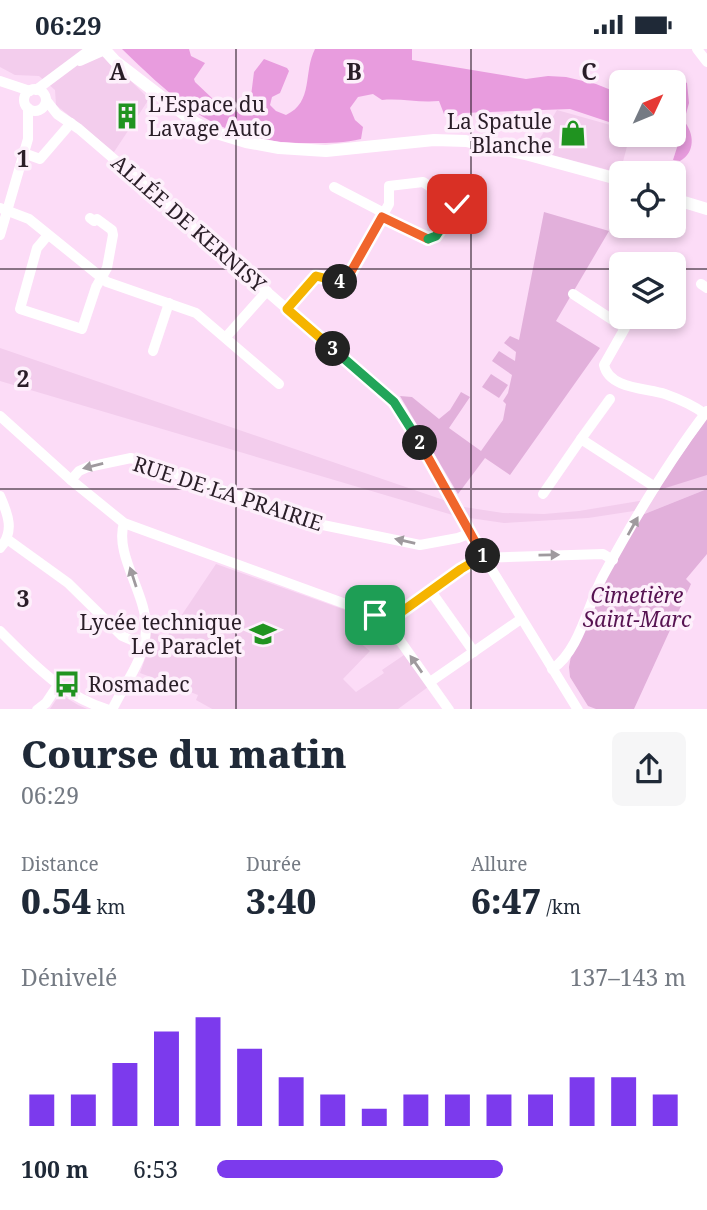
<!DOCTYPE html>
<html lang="fr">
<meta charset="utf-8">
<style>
:root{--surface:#fff;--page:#f6f6f7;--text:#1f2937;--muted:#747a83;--accent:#7c3aed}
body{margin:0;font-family:"Noto Serif",serif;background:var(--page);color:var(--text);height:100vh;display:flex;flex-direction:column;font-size:26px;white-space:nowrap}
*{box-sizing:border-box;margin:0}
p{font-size:23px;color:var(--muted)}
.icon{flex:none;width:38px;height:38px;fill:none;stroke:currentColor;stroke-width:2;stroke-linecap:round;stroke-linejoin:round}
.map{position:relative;height:660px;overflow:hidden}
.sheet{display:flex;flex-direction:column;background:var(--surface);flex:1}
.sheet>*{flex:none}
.needle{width:46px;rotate:46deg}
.controls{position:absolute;left:609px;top:21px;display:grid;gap:14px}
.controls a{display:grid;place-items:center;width:77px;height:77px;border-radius:10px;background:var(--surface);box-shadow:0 4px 10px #0003;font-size:35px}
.pin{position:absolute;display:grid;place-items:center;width:60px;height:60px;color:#fff;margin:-30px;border-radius:14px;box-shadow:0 4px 10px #0006}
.km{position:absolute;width:35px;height:35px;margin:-18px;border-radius:50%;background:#222;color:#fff;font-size:19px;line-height:35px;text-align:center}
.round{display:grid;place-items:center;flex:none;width:74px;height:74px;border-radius:10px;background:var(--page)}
.headline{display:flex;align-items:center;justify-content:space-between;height:119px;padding:0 21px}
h1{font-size:38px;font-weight:800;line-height:52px}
.figures{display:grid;grid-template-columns:repeat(3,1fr);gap:10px;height:119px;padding:7px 21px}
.figures div{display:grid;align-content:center}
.figures b{font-size:35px;font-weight:800}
.figures small{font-size:19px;font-weight:400}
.figures p{font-size:19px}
.chart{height:196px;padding:14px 21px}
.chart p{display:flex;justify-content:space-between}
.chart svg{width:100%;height:126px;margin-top:7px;stroke:var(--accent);stroke-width:6}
ul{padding:0 21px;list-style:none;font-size:23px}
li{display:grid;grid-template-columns:112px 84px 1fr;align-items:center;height:52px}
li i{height:18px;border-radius:9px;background:var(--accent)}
.status{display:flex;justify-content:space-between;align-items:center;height:49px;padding:0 35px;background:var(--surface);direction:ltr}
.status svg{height:19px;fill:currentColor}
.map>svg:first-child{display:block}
</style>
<div class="status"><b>06:29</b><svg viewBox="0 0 49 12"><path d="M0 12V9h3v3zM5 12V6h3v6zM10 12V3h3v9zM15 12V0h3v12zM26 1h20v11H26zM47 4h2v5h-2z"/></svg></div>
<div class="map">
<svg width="707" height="661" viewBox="0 0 707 661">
<rect width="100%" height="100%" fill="#fcdcf7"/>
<g fill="#f3cded">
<polygon points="0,0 99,0 149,50 114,103 56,56 55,41 39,27 15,26 0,18"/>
<polygon points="557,61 621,79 621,86 630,86 620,124 533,101"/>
<polygon points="0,299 464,458 503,464 544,465 579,462 651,450 656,442 707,424 707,440 642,466 634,462 588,469 504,474 456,467 0,332"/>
<polygon points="216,515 376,572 353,588 370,602 343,630 356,643 384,624 382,621 404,606 428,638 398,660 214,661 196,651 198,646 140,624 150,596 150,583 167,588"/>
<polygon points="60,645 78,656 87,660 50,660"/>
</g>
<g fill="#e2b0db">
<polygon points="544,163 609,182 556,272 600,299 510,426 485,409 458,445 400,347 412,348 439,370 450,361 461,343 470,348 449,379 481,402 503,371 506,355 503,352 508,344 512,326 492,312 499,302 515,312 516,303 504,294 510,287 519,291"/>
<polygon points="491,325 508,336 499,349 482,338"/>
<polygon points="707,369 707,426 656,442"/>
<polygon points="707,440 707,505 686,530 691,535 634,660 596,660 588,657 570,628 569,618 571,607 609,523 642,466"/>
</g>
<g fill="#e89cde">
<path d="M122 0H189L191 7 205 14 194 30 195 33 213 50 226 52 232 62 240 63 251 47 254 23 264 10 287 19 289 22 280 44 272 48 270 56 276 62 286 66C314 53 303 23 315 0H412V11L526 30 548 27 566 28 596 35 621 45V77L570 60 463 64 454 69 444 65 439 52C419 54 401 49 382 51L373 45 358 48 350 59 355 71 363 78 361 90C345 94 330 94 313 94 223 96 183 59 122 0Z"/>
<path d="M674 27 687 34 689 54 684 72C694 84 696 103 680 112L673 111 680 89 670 86H674V33H663Z"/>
</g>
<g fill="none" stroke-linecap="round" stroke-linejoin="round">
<g stroke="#fff" stroke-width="10">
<polyline points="697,0 707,13"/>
<polyline points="80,12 107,0"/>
<polyline points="0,32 30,42"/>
<circle cx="35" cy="51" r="11"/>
<polyline points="36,41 91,0"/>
<polyline points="46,51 57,65 79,80 143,135 394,353 451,446 484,508 578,661"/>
<polyline points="29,106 40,110 71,74"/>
<polyline points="334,138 384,164"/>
<polyline points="0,159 29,170 107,233 196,264 279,335"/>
<polyline points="382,168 421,188 431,190 442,178 471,136"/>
<polyline points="0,186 28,90 28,59"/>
<polyline points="48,186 37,199 20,260 82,280 96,238 107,219 113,186 112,181 97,170 94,172 90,169"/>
<polyline points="701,235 707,239"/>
<path d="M573 245 625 279 604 316C609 340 647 339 665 345 679 350 693 356 705 365"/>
<polyline points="287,260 316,227 339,233 348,228 389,155 389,137 423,133 457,155"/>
<polyline points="226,288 267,242"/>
<polyline points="153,302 169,254"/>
<polyline points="0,367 71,431 124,474 384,569 396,568 478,509 603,505 613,511"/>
<polyline points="581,390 610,350"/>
<polyline points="71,431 79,422 88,418 131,409 318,475 420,496 458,489 471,484"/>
<polyline points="543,445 581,390 655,438"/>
<path d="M0 447C8 465 15 483 0 499"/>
<polyline points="7,490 68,534 122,587 143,596"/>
<polyline points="430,541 474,603"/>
<polyline points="384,569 449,661"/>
<path d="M0 582C33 615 63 647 109 661"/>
<path d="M552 620C579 603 588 555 603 527 634 470 668 413 707 362"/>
<polyline points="430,633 521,570"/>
<polyline points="37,661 46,654 58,636"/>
<path d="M112 661C124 635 145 611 146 580 147 545 114 506 124 474"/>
</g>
<g stroke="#fff" stroke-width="12">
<polyline points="104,0 115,12 194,73 213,83 246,93 279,99 326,102 434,91 466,92 529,106 621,131"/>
<polyline points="674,150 707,160"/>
</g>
</g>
<defs><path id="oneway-solid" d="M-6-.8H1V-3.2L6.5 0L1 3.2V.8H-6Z" transform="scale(1.75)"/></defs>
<g fill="#9f9a9e">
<use href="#oneway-solid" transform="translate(93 417) rotate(166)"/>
<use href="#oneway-solid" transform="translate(633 477) rotate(-61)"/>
<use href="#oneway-solid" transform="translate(405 492) rotate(-167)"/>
<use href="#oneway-solid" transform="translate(549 506) rotate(-1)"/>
<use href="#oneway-solid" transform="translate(133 528) rotate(-108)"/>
<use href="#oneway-solid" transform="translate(416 615) rotate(-125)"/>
</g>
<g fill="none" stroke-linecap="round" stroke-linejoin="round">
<g stroke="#fff" stroke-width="14">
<polyline id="split-1" points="375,566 393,569 461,520 483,507"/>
</g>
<g stroke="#fff" stroke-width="14">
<polyline id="split-2" points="420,394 483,507"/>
</g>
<g stroke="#fff" stroke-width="14">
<polyline id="split-3" points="333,300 394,353 420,394"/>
</g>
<g stroke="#fff" stroke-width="14">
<polyline id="split-4" points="333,300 287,260 316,227 340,233"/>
</g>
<g stroke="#fff" stroke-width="14">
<polyline id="split-5" points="340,233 348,228 382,168 428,190"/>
</g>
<g stroke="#fff" stroke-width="14">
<polyline id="split-6" points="428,190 436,187 457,155"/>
</g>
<use href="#split-1" stroke="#f5b400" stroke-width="9"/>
<use href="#split-2" stroke="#f0652b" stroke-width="9"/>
<use href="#split-3" stroke="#22a559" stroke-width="9"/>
<use href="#split-4" stroke="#f5b400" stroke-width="9"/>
<use href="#split-5" stroke="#f0652b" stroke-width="9"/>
<use href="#split-6" stroke="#22a559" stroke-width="9"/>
</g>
<path fill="none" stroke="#2a1e28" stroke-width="2" stroke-opacity="0.55" d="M236 0V661M471 0V661M0 220H621M674 220H707M0 440H707"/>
<defs>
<g id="building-bare" transform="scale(2.1)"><path d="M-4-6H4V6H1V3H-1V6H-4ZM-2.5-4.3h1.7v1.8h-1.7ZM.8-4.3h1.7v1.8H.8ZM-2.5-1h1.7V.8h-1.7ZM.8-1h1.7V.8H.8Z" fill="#209320" stroke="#fdf0fb" stroke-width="2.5" paint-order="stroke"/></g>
<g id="shop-bare" transform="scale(2.1)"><path d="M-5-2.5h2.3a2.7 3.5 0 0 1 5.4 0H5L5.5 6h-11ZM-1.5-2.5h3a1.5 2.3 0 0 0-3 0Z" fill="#209320" stroke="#fdf0fb" stroke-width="2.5" paint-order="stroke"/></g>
<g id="school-bare" transform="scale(2.1)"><path d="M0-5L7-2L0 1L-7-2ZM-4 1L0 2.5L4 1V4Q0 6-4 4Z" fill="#209320" stroke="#fdf0fb" stroke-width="2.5" paint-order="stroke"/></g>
<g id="bus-bare" transform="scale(2.1)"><path d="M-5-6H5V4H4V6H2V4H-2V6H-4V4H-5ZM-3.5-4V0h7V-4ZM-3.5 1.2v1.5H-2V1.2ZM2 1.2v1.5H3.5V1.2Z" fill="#209320" stroke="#fdf0fb" stroke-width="2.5" paint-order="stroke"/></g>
</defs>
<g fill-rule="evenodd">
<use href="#building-bare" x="127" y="67"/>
<use href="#shop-bare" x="573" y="84"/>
<use href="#school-bare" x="263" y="585"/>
<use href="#bus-bare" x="67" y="635"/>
</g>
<g text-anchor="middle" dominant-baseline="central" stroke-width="7" stroke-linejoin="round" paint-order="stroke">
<g font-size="21" fill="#2a1e28" stroke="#fdf0fb" text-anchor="start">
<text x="148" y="55">L'Espace du<tspan x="148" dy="24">Lavage Auto</tspan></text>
<text x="552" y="72" text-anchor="end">La Spatule<tspan x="552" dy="24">Blanche</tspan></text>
<text x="242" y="573" text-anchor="end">Lycée technique<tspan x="242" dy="24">Le Paraclet</tspan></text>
<text x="88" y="635">Rosmadec</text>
</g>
<g font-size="21" fill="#2a1e28" stroke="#fdf0fb">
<text transform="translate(189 174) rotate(41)">ALLÉE DE KERNISY</text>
<text transform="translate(228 444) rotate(18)">RUE DE LA PRAIRIE</text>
</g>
<g font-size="21" font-style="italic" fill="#561351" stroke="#fdf0fb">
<text x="637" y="546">Cimetière<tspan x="637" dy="24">Saint-Marc</tspan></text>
</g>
</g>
<g font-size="23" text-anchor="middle" font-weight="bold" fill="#2a1e28" stroke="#fdf0fb" stroke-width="7" stroke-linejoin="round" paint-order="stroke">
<text x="118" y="31">A</text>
<text x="354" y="31">B</text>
<text x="589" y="31">C</text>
<text x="23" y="118">1</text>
<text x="23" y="338">2</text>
<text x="23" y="558">3</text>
</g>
</svg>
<div class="controls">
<a><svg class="needle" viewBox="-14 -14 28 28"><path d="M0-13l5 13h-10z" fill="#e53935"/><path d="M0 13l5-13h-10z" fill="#747a83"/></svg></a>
<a><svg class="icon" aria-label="locate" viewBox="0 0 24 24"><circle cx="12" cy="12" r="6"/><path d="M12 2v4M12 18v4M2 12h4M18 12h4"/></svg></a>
<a><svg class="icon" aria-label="layers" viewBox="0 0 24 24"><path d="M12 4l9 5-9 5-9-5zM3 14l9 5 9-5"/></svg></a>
</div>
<div class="pin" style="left:375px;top:566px;background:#1e9e55"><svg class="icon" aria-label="arrive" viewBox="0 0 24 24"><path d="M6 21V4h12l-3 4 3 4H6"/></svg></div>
<div class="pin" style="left:457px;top:155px;background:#d93025"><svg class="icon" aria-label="check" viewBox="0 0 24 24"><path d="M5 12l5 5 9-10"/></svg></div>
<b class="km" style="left:483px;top:507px">1</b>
<b class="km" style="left:420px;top:394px">2</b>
<b class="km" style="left:333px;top:300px">3</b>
<b class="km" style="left:340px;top:233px">4</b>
</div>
<section class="sheet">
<div class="headline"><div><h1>Course du matin</h1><p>06:29</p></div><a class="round"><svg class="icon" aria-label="share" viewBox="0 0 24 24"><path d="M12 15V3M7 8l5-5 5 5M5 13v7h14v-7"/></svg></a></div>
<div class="figures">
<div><p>Distance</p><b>0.54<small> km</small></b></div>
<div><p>Durée</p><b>3:40</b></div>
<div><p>Allure</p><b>6:47<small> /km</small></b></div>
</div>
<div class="chart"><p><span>Dénivelé</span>137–143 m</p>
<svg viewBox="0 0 160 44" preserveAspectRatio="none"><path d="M5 44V33M15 44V33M25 44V22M35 44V11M45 44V6M55 44V17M65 44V27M75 44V33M85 44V38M95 44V33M105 44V33M115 44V33M125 44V33M135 44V27M145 44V27M155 44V33"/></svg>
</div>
<ul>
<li><b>100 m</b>6:53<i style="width:61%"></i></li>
</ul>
</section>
